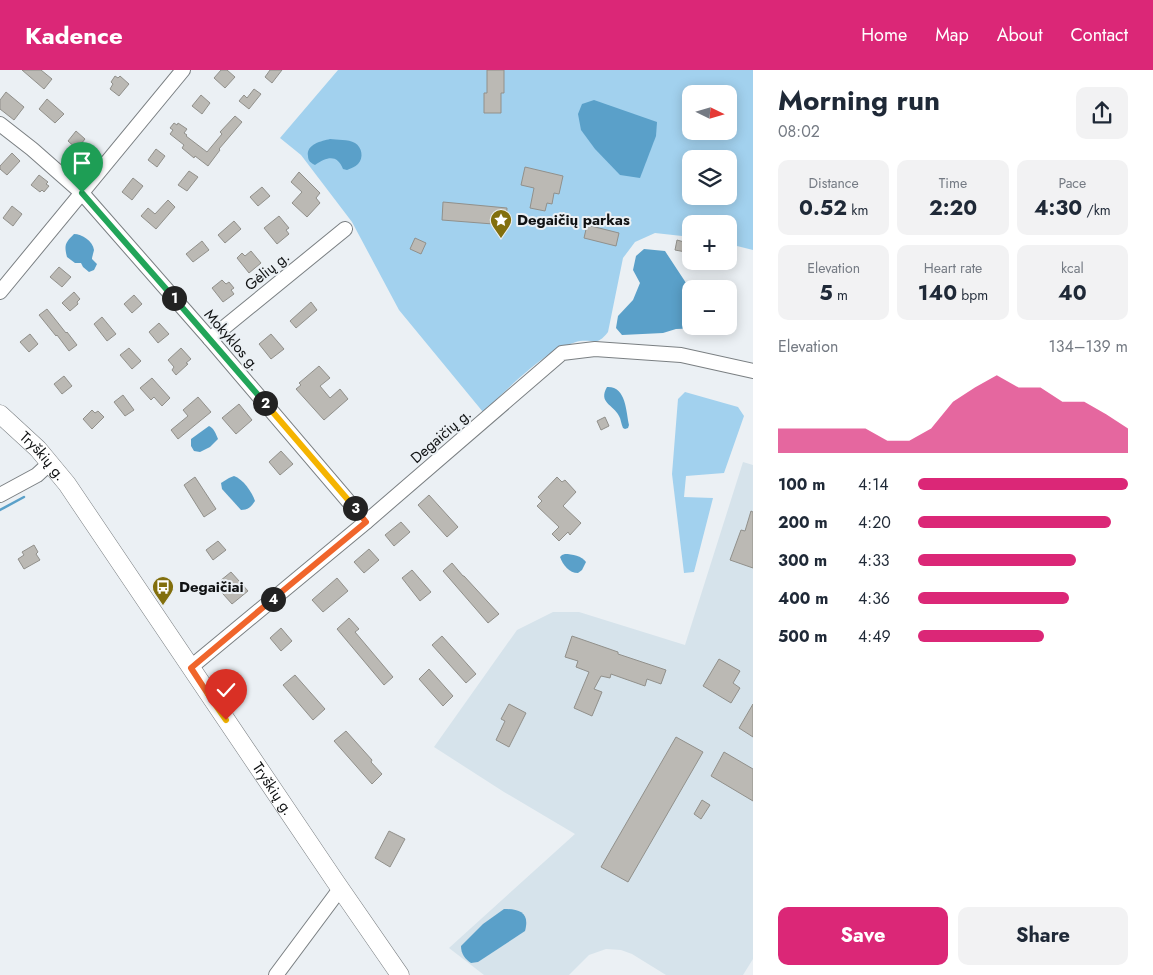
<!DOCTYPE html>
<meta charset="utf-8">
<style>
:root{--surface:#fff;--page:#f2f2f3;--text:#1f2937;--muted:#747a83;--accent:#db2777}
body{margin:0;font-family:Jost,sans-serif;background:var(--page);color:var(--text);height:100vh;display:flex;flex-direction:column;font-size:19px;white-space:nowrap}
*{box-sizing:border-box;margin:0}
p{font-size:16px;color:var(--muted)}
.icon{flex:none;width:28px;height:28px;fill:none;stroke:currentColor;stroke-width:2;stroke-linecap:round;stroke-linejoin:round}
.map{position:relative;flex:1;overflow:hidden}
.drawer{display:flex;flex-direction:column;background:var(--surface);width:400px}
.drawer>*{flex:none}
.needle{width:32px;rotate:95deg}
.buttons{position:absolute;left:682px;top:15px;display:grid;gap:10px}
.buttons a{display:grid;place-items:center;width:55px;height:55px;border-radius:10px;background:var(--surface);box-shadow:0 2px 12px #0003;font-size:25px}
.pin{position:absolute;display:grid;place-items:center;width:42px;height:42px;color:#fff;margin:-51px -21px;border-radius:50% 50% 50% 0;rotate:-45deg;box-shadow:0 0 5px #0007}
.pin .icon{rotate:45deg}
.km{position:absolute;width:25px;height:25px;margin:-12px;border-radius:50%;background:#222;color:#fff;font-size:14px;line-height:25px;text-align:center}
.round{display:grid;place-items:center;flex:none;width:52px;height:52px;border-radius:10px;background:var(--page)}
.summary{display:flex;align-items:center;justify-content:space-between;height:85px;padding:0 25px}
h1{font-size:28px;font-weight:700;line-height:38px}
.figures{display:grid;grid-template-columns:repeat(3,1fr);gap:8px;height:85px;padding:5px 25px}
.figures div{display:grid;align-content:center;border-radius:10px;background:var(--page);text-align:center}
.figures b{font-size:21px;font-weight:700}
.figures small{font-size:14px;font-weight:400}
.figures p{font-size:14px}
.chart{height:140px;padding:10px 25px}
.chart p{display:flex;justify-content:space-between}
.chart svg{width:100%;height:90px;margin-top:5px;fill:var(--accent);opacity:.7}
.cta{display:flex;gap:10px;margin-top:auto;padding:10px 25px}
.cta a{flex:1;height:58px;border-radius:10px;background:var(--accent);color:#fff;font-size:20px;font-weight:700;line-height:58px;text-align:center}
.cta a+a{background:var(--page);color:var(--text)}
ul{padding:0 25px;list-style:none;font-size:16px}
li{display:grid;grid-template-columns:80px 60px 1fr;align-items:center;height:38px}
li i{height:12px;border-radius:6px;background:var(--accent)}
header{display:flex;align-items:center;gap:30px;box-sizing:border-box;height:70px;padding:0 25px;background:var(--accent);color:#fff}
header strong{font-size:24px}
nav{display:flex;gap:28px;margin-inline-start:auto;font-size:18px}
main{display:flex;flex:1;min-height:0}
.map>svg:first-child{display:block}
</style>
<header>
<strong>Kadence</strong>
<nav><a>Home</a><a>Map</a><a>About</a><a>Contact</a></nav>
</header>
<main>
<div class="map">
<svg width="753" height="905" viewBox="0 0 753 905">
<rect width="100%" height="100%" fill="#ebf0f4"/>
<polygon fill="#d6e3eb" points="743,392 753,395 753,889 743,905 666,905 632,884 621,880 606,879 589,885 569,905 484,905 449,878 575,764 504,722 434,677 517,560 553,542 579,542 685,575"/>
<g fill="#a2d1ee" fill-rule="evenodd">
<path d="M338 0H753V180L729 174V154H691V167L655 163 635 172 623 188 608 262C596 277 595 269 580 271 574 272 561 278 555 281 530 295 504 323 483 342L399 240 352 152 301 85 280 68ZM691 24H729V61H691ZM691 89H729V126H691Z"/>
<polygon points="685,322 738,337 744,346 724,403 686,406 684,427 713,428 694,502 684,503 672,404 678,329"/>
</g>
<g fill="#5aa0c9">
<polygon points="594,30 657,52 656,66 640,108 620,105 595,79 581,60 578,44 582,34"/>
<path d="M330 69C337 70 348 69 355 73 362 77 364 88 358 94 355 97 351 98 347 100L343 99C337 84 327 87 315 95 311 93 308 91 308 86 306 74 322 71 330 69Z"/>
<path d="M74 164C82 164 93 171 94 180 94 181 92 187 92 189L97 194 94 200 89 202 83 197 81 193H75L67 187C64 175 65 173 74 164Z"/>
<polygon points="644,179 665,181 688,216 694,219 691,219 691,256 704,256 702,258 676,259 663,263 622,265 616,258 618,246 633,230 640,213 633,200 636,186"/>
<path d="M607 317C626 316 626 341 629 355L628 358 625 359 623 358C621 354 621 349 619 346 613 334 598 333 607 317Z"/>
<path d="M209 356C214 358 216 364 218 369L210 377 200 382 194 381 191 376V369Z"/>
<path d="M234 406C243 409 252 422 255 431 251 437 248 440 241 440L222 419 221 413 229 408Z"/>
<path d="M565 484C572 484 582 486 586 492L582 500 578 503C569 503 563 495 560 487L562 485Z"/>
<path d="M504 839C520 839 530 843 525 861L478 892 471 893C465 889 461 884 461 876L483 854Z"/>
</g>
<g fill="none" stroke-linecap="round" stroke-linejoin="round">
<polyline stroke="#5aa0c9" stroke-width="2.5" points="0,440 24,427"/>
</g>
<g fill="#bbb9b4" stroke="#91908b">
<polygon points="22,0 41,0 52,9 44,19"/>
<polygon points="221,0 227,0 235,7 225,18 214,8"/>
<polygon points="270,0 282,0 272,13 265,7"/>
<polygon points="487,0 504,0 504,23 501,23 501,43 484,43 484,23 487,23"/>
<polygon points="115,6 118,8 120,6 129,14 119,26 110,19 113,14 111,12"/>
<polygon points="254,19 261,24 249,39 239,31 244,25 247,28"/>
<polygon points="6,22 24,37 14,50 0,39 0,30"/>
<polygon points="201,25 210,33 202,44 192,36"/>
<polygon points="47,29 64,44 55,53 39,39"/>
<polygon points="235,46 242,52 219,79 220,80 208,96 195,86 194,88 182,78 184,75 170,64 173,60 170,58 174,53 177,55 178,53 187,59 184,63 187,65 186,66 207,82 222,64 220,62"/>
<polygon points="76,61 85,69 77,79 68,71"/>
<polygon points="156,79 165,86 157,97 148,90"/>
<polygon points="12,83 20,91 7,105 0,99 0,96"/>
<polygon points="525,97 563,106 559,124 554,123 552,134 547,133 545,141 530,138 534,118 521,115"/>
<polygon points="189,101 198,107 187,121 178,115"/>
<polygon points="299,102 320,123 316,128 320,133 307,147 292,133 302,122 291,112"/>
<polygon points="39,105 48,112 46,114 49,116 44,122 42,120 40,122 31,115"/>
<polygon points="133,108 143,116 132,130 122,122"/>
<polygon points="262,117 270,126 258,136 250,127"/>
<polygon points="168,130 175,137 156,159 141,146 148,138 155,144"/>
<polygon points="443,132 507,138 506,151 493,150 493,154 442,150"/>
<polygon points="12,136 22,144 13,156 3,148"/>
<polygon points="279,146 289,158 286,160 289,164 277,174 264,158"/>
<polygon points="234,151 241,159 225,173 218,165"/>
<polygon points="587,155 619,163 616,176 584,168"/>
<polygon points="415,168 426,173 421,184 410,179"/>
<polygon points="677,170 691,174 691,183 675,180"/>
<polygon points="202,171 209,180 193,192 186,184"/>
<polygon points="251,181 261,193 249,203 237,188 242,183 245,186"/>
<polygon points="59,197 71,207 62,217 50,207"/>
<polygon points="222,210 226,214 229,212 234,218 231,220 234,224 223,232 212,218"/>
<polygon points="74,222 80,229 77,232 78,234 70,241 62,233"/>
<polygon points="134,225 142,234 132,243 124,234"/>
<polygon points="311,232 317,240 296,258 290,251"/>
<polygon points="47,239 66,263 67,262 77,275 69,281 57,265 56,266 39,245"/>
<polygon points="102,247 116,264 107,271 94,254"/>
<polygon points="159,253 169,264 158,273 149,262"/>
<polygon points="30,264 38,274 29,282 20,272"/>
<polygon points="271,264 284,279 271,289 259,274"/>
<polygon points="129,278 141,291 132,299 120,285"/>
<polygon points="181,278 191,289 186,293 188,294 176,305 172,300 174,297 168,290"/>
<polygon points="319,296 330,308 320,316 330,328 340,319 348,329 324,350 296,319 301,315 299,313"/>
<polygon points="64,306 72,316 62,324 54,314"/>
<polygon points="152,308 170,328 162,336 154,327 151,330 140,318"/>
<polygon points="123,325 134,340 125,346 114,332"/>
<polygon points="198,327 211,342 178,369 171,360 188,346 183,340"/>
<polygon points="239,334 252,350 236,364 222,348"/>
<polygon points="92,340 95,343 98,341 104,347 92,359 83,349"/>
<polygon points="605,347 609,356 601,360 597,351"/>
<polygon points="281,381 293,394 280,405 269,392"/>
<polygon points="195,407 216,439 204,447 184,415"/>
<polygon points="557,407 562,412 565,410 576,422 563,436 581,453 570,465 568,462 559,471 552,464 559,457 537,436 542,431 538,427"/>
<polygon points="429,425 458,457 447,467 418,435"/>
<polygon points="751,441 753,442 753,498 730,490 741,460 745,461"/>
<polygon points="401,452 410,462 394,476 385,465"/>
<polygon points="218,471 226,480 213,490 206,480"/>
<polygon points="34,475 38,482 36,484 40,490 24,499 18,489 24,485 22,482"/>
<polygon points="369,479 379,490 364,503 354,492"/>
<polygon points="452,493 463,506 464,506 499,544 488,553 443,501"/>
<polygon points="412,500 431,522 420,531 402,508"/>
<polygon points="231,502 248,521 232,534 215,515"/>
<polygon points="337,508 348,521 323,542 312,530"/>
<polygon points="349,548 359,559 355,562 393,607 384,615 337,559"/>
<polygon points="281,558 292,571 281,581 270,568"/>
<polygon points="442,566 476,604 466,613 432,575"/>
<polygon points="572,566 618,582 618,584 666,600 661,614 647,609 645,616 611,604 610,608 601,606 594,619 602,622 592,646 574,638 589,602 576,597 578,591 565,587"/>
<polygon points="719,589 740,601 733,613 740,618 731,633 703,616"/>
<polygon points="429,599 453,626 443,636 419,609"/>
<polygon points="295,605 325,639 313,650 283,615"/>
<polygon points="509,634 526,643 509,677 496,670 505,651 501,649"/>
<polygon points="753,634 753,667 739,658"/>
<polygon points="346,661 372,690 371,692 382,704 372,714 334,671"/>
<polygon points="676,667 703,682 628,812 601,797"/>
<polygon points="724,682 753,699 753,731 711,706"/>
<polygon points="702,730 710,735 701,749 694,744"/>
<polygon points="389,761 405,769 390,797 375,788"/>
</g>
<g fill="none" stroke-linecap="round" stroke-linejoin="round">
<g stroke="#7a7f82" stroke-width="16">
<g id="minor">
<polyline points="0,54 32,79 82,123 210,269 366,452"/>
<polyline points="0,222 183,0"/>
<polyline points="210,269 345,159"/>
<polyline points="0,425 37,405 50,393"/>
<polyline points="191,597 366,452 562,283 595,279 681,285 753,301"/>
<polyline points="276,905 340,819"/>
</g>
</g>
<g stroke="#7a7f82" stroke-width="19">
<g id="major">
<path id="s1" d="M0 344 38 379 67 414 335 811 400 905"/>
</g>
</g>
<use href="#minor" stroke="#fff" stroke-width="14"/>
<use href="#major" stroke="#fff" stroke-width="18"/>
</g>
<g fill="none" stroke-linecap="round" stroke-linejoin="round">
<g stroke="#fff" stroke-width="10">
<polyline id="split-1" points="82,123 174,228"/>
</g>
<g stroke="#fff" stroke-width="10">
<polyline id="split-2" points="174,228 265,333"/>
</g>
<g stroke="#fff" stroke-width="10">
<polyline id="split-3" points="265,333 355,438"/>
</g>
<g stroke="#fff" stroke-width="10">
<polyline id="split-4" points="273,529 366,452 355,438"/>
</g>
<g stroke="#fff" stroke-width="10">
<polyline id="split-5" points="208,624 191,598 273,529"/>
</g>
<g stroke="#fff" stroke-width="10">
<polyline id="split-6" points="208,624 226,650"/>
</g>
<use href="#split-1" stroke="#22a559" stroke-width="6"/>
<use href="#split-2" stroke="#22a559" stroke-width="6"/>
<use href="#split-3" stroke="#f5b400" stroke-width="6"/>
<use href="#split-4" stroke="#f0652b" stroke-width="6"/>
<use href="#split-5" stroke="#f0652b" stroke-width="6"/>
<use href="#split-6" stroke="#f5b400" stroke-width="6"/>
</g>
<defs>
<g id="sight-pin" transform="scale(1.125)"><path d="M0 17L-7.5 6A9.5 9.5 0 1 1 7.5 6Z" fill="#826f0d" stroke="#ebf0f4"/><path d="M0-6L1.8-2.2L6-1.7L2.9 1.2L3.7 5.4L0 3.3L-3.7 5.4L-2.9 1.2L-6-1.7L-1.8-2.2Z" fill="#fff"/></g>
<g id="bus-pin" transform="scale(1.125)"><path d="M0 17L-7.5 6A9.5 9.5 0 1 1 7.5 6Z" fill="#826f0d" stroke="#ebf0f4"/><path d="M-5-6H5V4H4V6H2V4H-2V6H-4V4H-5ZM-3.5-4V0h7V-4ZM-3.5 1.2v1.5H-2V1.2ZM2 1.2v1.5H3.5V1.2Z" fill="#fff"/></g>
</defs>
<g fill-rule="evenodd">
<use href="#sight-pin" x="501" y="150"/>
<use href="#bus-pin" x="163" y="517"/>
</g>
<g text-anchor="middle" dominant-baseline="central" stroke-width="4" stroke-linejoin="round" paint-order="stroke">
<g font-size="15" font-weight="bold" fill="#101213" stroke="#ebf0f4" text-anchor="start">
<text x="517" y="150">Degaičių parkas</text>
<text x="179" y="517">Degaičiai</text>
</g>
<g font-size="15" fill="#101213" stroke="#ebf0f4">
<text transform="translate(267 201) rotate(-39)">Gėlių g.</text>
<text transform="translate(232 270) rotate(49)">Mokyklos g.</text>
<text transform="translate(441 366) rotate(-41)">Degaičių g.</text>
<text stroke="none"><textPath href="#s1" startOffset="60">Tryškių g.</textPath></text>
<text stroke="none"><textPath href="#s1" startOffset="465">Tryškių g.</textPath></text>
</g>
</g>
</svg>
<div class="buttons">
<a><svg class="needle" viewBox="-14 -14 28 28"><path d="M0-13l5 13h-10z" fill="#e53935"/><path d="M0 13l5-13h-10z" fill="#747a83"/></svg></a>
<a><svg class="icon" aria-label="layers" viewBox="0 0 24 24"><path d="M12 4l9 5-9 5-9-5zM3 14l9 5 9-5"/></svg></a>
<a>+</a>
<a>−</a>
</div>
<div class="pin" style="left:82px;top:123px;background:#1e9e55"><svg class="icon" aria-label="arrive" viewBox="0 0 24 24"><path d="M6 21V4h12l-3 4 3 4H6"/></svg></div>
<div class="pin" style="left:226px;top:650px;background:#d93025"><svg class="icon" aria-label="check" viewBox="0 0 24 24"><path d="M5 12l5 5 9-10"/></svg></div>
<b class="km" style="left:174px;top:228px">1</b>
<b class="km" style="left:265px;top:333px">2</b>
<b class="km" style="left:355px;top:438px">3</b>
<b class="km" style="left:273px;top:529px">4</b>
</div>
<section class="drawer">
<div class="summary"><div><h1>Morning run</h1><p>08:02</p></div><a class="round"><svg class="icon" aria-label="share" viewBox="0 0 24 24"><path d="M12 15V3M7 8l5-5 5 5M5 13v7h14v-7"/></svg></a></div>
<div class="figures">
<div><p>Distance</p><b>0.52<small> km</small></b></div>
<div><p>Time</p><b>2:20</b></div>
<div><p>Pace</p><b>4:30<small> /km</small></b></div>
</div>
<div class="figures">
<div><p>Elevation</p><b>5<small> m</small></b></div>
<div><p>Heart rate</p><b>140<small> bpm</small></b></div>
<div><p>kcal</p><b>40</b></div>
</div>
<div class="chart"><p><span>Elevation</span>134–139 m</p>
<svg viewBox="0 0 160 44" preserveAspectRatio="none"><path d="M0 44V32L10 32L20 32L30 32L40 32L50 38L60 38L70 32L80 19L90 12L100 6L110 12L120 12L130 19L140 19L150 25L160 32V44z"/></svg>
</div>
<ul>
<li><b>100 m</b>4:14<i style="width:100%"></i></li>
<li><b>200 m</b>4:20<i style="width:92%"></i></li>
<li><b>300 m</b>4:33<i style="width:75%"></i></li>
<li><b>400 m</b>4:36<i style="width:72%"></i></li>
<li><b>500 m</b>4:49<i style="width:60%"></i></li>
</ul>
<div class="cta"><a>Save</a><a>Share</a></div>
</section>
</main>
